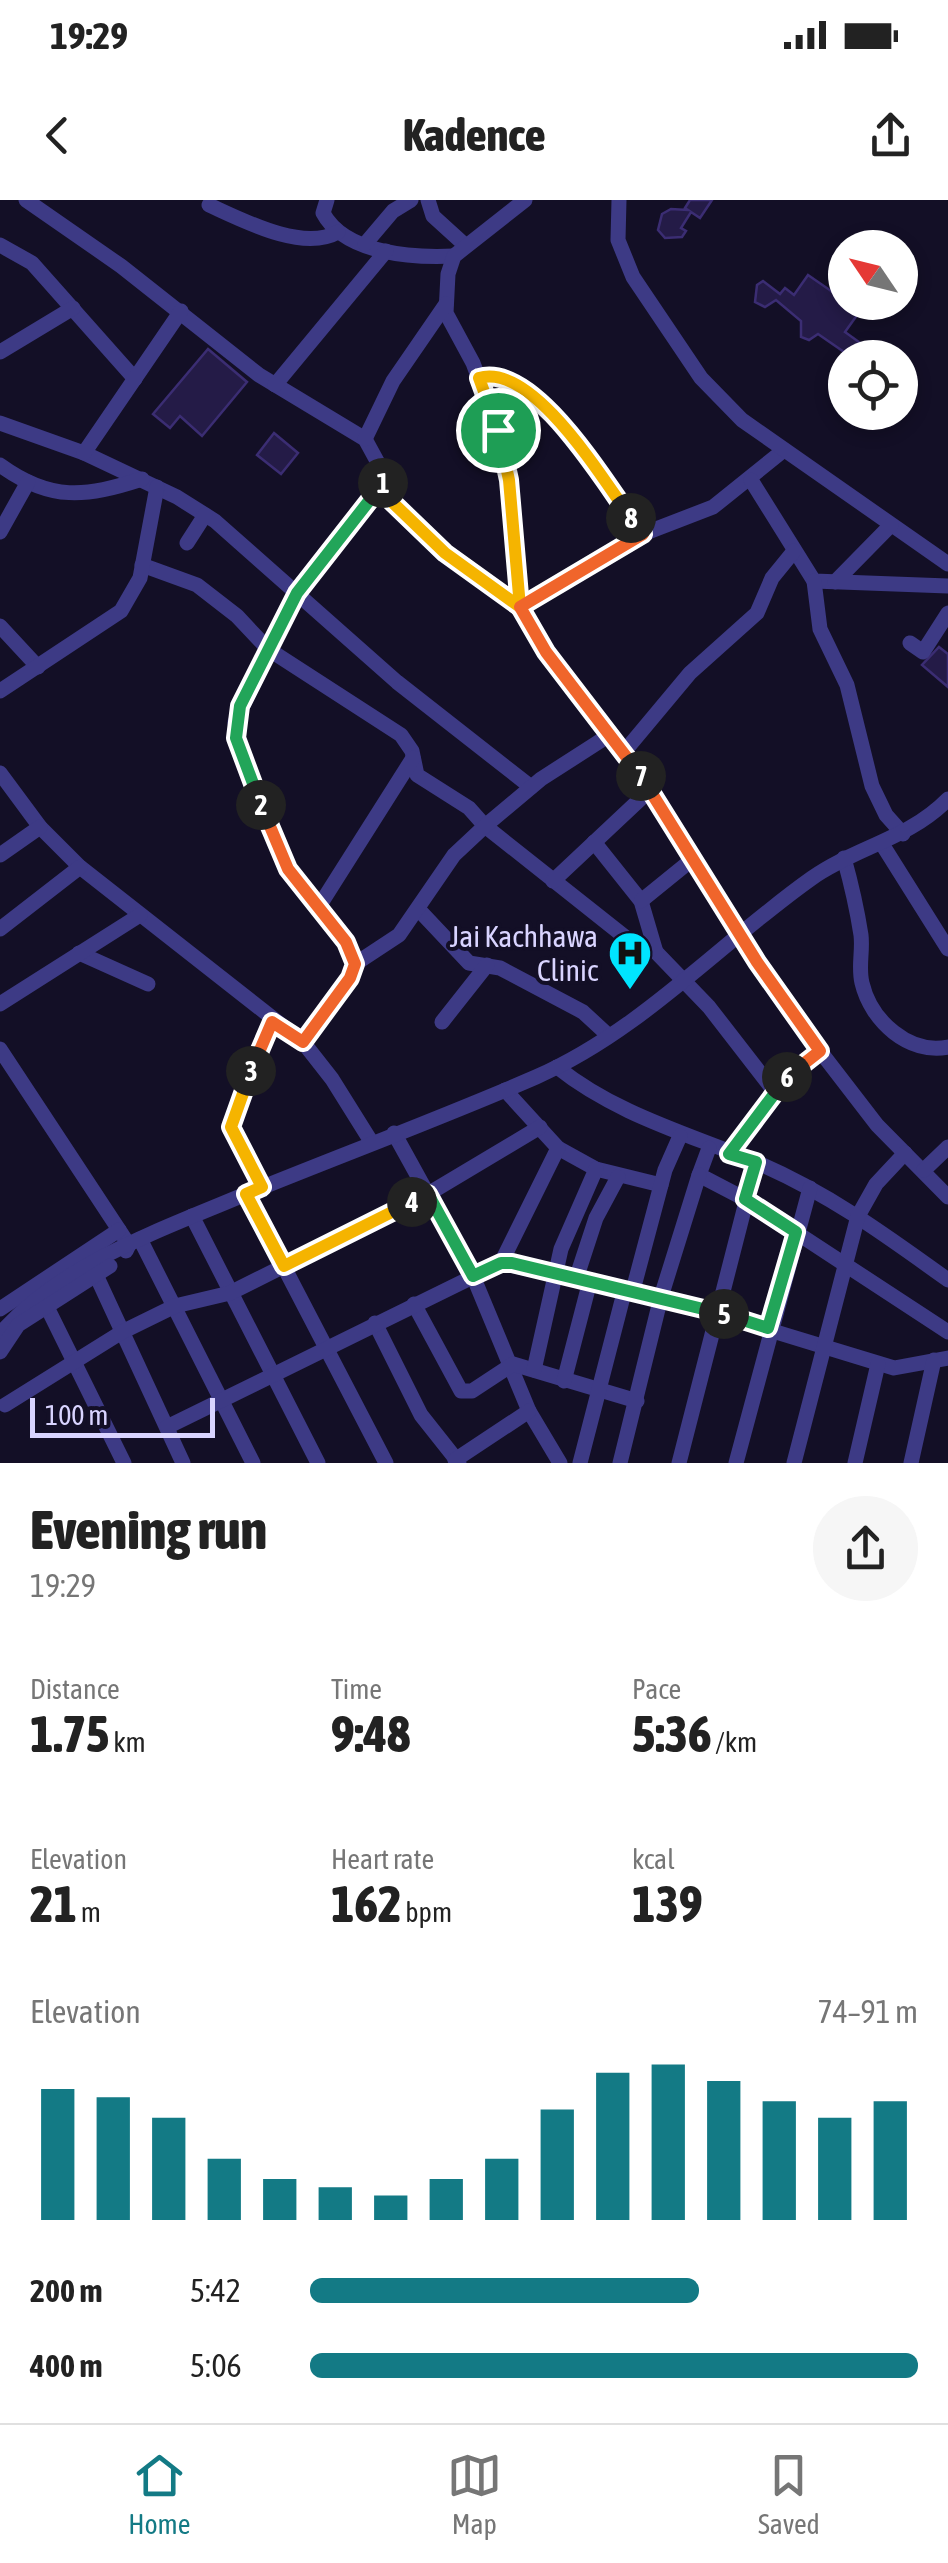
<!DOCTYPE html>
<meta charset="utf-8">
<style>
:root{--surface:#fff;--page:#f6f6f6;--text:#222;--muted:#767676;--line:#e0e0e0;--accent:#137a85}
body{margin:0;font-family:"Asap Condensed",sans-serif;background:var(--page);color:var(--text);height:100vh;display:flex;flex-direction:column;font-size:38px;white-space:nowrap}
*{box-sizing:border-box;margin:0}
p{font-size:32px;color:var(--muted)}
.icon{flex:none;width:55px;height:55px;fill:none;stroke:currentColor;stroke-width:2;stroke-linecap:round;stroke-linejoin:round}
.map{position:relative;height:1263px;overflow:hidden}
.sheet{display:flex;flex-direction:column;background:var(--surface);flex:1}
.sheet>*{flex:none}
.needle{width:65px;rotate:305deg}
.buttons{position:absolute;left:828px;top:30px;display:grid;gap:20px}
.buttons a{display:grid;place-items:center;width:90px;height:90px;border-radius:50%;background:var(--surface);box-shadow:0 5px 15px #0003;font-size:50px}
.scale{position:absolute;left:30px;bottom:25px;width:185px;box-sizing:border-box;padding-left:10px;border:5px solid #d9d4ff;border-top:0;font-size:28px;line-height:35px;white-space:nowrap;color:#d9d4ff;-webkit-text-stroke:8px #130f26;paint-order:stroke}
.pin{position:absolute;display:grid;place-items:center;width:85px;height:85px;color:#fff;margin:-42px;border:5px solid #fff;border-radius:50%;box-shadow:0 2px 10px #0007}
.km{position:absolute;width:50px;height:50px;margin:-25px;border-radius:50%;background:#222;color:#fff;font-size:28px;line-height:50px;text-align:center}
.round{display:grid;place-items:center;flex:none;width:105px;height:105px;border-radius:52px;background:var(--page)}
.headline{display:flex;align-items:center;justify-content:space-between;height:170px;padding:0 30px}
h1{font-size:55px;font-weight:800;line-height:75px}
.metrics{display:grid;grid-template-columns:repeat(3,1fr);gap:15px;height:170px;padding:10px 30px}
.metrics div{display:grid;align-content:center}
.metrics b{font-size:50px;font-weight:800}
.metrics small{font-size:28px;font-weight:400}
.metrics p{font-size:28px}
.chart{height:280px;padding:20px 30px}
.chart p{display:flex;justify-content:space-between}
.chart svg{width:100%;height:180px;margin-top:10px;stroke:var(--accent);stroke-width:6}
ul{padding:0 30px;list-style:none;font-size:32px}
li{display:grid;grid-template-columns:160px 120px 1fr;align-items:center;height:75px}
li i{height:25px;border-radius:12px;background:var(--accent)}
.status{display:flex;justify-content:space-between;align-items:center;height:70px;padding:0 50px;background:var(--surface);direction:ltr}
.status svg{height:28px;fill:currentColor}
header{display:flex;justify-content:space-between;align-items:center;height:130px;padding:0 30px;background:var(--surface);font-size:45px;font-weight:800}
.tab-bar{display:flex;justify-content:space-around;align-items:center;height:140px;border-top:2px solid var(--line);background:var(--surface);font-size:28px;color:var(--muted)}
.tab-bar a{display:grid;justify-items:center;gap:5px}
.tab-bar .current{color:var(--accent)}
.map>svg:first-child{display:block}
</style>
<div class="status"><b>19:29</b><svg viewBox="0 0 49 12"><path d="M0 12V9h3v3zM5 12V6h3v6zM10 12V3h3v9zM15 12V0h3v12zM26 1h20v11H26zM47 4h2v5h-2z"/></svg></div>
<header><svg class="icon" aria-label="back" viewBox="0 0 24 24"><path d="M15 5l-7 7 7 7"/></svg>Kadence<svg class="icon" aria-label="share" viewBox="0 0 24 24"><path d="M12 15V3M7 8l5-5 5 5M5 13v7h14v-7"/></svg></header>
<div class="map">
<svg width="948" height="1263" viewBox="0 0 948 1263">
<rect width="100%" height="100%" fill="#130f26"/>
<g fill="#241b47" stroke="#3b2d73" stroke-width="2.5">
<polygon points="690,0 712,0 700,18 691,12 681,28 686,31 682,37 665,38 658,30 662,14 671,9 688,10 685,8"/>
<polygon points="808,75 860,111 845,132 881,158 841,158 844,152 818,134 809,140 801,137 801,121 776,100 765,107 755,102 757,85 763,81 780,94 785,88 794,95"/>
<polygon points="208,149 247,182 202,236 180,216 170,228 153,214"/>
<polygon points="274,233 298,253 281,274 257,255"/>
<polygon points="939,447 948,454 948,487 922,465"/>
</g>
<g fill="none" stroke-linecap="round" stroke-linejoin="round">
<g stroke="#3d3a85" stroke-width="15">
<polyline points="26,0 121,66 259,175 365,239 383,272 390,300 466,370 520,407 643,334 713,307 784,250"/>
<path d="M327 0 323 13C345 54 413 58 454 56"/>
<polyline points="428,0 433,16 466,46"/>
<polyline points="525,0 454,56 448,74 446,113 473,163 498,230 509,280 520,407 546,452 651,589 757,761 820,851 877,925 948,997"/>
<polyline points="619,0 618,40 633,77 701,178 742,220 948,364"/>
<path d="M209 5C244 21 303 52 338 32"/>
<polyline points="365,44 393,11 411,0"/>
<polyline points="0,45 32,63 135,179"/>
<polyline points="0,152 73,108"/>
<path d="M479 178C535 161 614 295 643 334"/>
<polyline points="275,185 386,51"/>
<polyline points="0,223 84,253 177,297 215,321 397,482 531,587"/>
<polyline points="365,239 393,181 446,104"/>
<polyline points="84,253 181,111"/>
<path d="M0 265C51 302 86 297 142 279"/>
<polyline points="751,280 814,381 948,386"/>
<polyline points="0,332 28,282"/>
<polyline points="187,343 205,315"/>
<polyline points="142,365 197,385 237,416 268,449 401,535 412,551 417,575 469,608 485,626 625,737 656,752 709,807 774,891"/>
<polyline points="814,381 820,429 847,485 872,586 886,615 903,634"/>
<polyline points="835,382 891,325"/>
<polyline points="0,426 38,467"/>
<polyline points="910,443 923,452 948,413"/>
<polyline points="0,491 121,411 140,378 157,287"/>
<polyline points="624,552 690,473 757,413 772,378 794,351"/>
<polyline points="0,573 40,627 80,667 303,842 332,879 372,943"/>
<polyline points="594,642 641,701 656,752"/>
<polyline points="882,644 948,749"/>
<polyline points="0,655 40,627"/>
<path d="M844 658C851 683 857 709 861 735 863 751 858 767 862 783 871 821 909 855 948 847"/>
<polyline points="553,681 651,589"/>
<polyline points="641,701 694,658"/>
<polyline points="318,708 413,558"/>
<polyline points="419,710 469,763 500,768 583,812 609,836"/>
<polyline points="0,729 80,667"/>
<polyline points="79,753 148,784"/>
<polyline points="355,764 399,735 454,655 485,626 541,579 611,534"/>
<polyline points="0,804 140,715"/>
<polyline points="442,822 487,765"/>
<polyline points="303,842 350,778 355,764 346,742 289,669 239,549 235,522 297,393 385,281"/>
<polyline points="0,849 129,1045 126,1051"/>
<path d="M557 867C617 915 689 934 758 963 828 993 887 1036 948 1080"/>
<polyline points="394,933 473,1076 529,1211 560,1263"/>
<polyline points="558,948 596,969 661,985"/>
<polyline points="709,948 699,975 745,999 948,1132"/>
<polyline points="729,954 783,881 820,851"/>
<polyline points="924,970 948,947"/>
<polyline points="263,987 231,927 273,822"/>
<polyline points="246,994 386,1263"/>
<polyline points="192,1016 318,1263"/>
<polyline points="140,1039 253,1263"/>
<polyline points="501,1063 558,948 505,890"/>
<polyline points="96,1075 183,1263"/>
<polyline points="576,1079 596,1018 618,977"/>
<polyline points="633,1090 665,970 680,936"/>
<polyline points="414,1104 461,1191 472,1191 513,1164 637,1201"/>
<polyline points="47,1107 124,1263"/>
<polyline points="0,1109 119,1030"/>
<polyline points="375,1123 421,1215 459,1263"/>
<path d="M0 1134C60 1065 158 1031 241 996 339 956 439 919 536 877 641 831 720 743 812 678 856 647 909 639 948 599"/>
<polyline points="0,1152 18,1125 110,1066"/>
<polyline points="534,1170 561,1049 596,969"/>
<polyline points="564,1181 590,1081"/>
<polyline points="5,1205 122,1132 175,1106 230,1093 428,994 540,927"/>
<polyline points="167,1227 501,1063 661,1097 894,1168 948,1158"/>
<polyline points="455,1260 529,1211"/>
<polyline points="580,1263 625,1089"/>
<polyline points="620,1263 661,1097 699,975"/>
<polyline points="679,1263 756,963"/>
<polyline points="736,1263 810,988"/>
<polyline points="794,1263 858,1016 876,984 905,953"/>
<polyline points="855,1263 878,1164"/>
<polyline points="911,1263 934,1160"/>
</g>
</g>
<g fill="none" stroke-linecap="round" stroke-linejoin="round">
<g stroke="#fff" stroke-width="20">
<polyline id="split-1" points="383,283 390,300 445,353 520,407 509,280 498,230"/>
</g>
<g stroke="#fff" stroke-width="20">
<polyline id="split-2" points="261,605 236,538 240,506 297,393 383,283"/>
</g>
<g stroke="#fff" stroke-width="20">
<polyline id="split-3" points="251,871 272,822 303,842 350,778 355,764 346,742 288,669 261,605"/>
</g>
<g stroke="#fff" stroke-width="20">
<polyline id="split-4" points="251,871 231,927 262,987 246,994 284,1066 412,1002"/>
</g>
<g stroke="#fff" stroke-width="20">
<polyline id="split-5" points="412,1002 428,994 473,1076 501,1063 512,1063 724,1114"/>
</g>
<g stroke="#fff" stroke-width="20">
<polyline id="split-6" points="724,1114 768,1128 796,1032 745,999 756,962 729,954 787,877"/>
</g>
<g stroke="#fff" stroke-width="20">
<polyline id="split-7" points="641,576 757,762 820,851 787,877"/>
</g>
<g stroke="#fff" stroke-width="20">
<polyline id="split-8" points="631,318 643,334 520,407 546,452 641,576"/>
</g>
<g stroke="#fff" stroke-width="20">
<path id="split-9" d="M498 230 479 178C533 162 603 280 631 318"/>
</g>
<use href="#split-1" stroke="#f5b400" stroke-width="12"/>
<use href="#split-2" stroke="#22a559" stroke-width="12"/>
<use href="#split-3" stroke="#f0652b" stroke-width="12"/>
<use href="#split-4" stroke="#f5b400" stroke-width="12"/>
<use href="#split-5" stroke="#22a559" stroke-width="12"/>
<use href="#split-6" stroke="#22a559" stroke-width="12"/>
<use href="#split-7" stroke="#f0652b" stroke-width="12"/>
<use href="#split-8" stroke="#f0652b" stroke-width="12"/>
<use href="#split-9" stroke="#f5b400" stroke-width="12"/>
</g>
<defs>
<g id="hospital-pin" transform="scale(2.25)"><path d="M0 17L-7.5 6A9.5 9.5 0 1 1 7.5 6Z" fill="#00e5ff" stroke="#130f26"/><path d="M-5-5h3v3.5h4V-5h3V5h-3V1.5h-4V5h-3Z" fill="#111"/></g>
</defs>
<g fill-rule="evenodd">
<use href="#hospital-pin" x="630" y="753"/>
</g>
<g text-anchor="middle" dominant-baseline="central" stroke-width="8" stroke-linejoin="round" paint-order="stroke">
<g font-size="30" fill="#d9d4ff" stroke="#130f26" text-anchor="end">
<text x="598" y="736">Jai Kachhawa<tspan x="598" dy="34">Clinic</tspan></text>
</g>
</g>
</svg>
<div class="buttons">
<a><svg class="needle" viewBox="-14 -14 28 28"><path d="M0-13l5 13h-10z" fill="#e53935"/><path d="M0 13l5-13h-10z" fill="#767676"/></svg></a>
<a><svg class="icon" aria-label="locate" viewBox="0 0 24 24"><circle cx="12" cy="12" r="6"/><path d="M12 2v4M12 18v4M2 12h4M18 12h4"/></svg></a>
</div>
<div class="scale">100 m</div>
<div class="pin" style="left:498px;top:230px;background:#1e9e55"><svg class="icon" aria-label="arrive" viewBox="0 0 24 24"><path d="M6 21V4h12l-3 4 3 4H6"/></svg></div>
<b class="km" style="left:383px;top:283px">1</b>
<b class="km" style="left:261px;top:605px">2</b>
<b class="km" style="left:251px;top:871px">3</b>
<b class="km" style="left:412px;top:1002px">4</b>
<b class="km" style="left:724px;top:1114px">5</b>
<b class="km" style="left:787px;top:877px">6</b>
<b class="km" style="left:641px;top:576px">7</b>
<b class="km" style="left:631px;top:318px">8</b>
</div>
<section class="sheet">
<div class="headline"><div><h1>Evening run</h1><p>19:29</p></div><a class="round"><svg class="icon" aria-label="share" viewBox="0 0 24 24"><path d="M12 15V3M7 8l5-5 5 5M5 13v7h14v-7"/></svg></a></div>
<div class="metrics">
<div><p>Distance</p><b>1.75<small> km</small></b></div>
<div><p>Time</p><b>9:48</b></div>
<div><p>Pace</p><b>5:36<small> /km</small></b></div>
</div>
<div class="metrics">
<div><p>Elevation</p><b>21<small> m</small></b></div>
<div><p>Heart rate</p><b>162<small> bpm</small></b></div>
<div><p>kcal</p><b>139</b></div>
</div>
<div class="chart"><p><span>Elevation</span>74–91 m</p>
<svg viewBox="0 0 160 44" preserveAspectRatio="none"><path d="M5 44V12M15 44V14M25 44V19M35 44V29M45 44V34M55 44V36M65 44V38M75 44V34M85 44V29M95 44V17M105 44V8M115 44V6M125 44V10M135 44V15M145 44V19M155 44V15"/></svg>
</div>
<ul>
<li><b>200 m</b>5:42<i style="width:64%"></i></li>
<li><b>400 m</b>5:06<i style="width:100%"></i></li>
</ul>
</section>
<nav class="tab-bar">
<a class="current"><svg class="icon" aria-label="home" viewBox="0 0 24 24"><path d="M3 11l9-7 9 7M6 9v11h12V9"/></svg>Home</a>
<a><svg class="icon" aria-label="map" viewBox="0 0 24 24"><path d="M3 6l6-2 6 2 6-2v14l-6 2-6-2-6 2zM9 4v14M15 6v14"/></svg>Map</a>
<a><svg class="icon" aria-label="saved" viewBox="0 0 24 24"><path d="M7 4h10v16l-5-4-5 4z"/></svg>Saved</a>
</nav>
